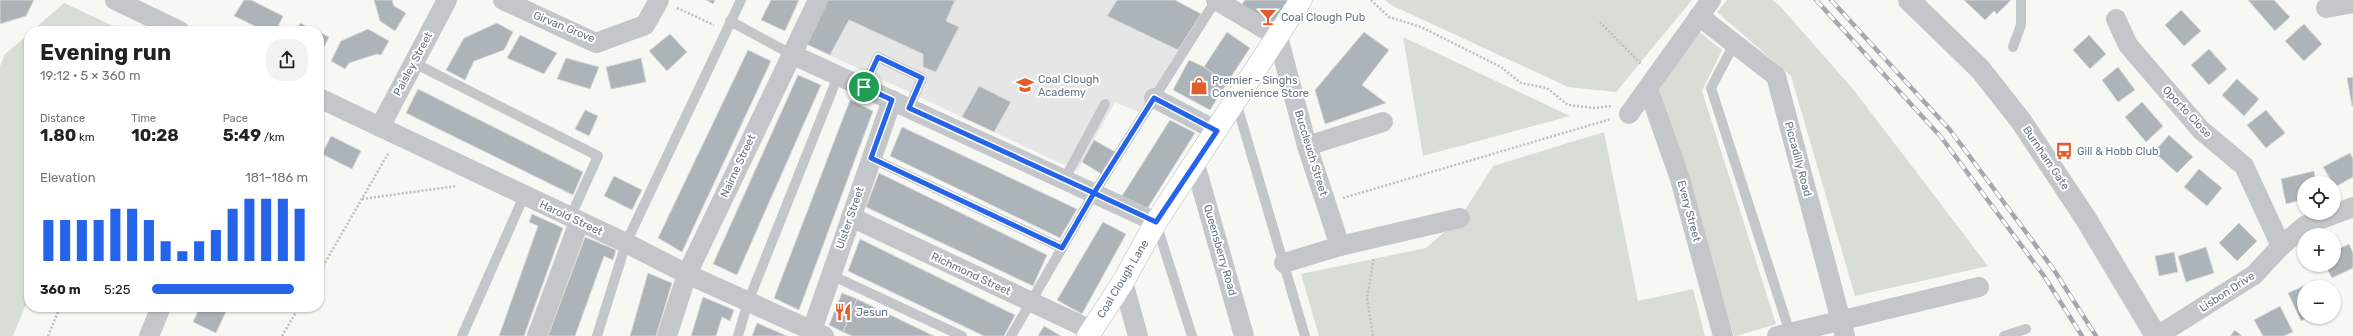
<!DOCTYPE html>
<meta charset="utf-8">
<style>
:root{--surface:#fff;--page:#f2f2f2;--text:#222;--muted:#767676;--accent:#2563eb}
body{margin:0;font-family:Rubik,sans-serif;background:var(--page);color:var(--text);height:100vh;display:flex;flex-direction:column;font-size:15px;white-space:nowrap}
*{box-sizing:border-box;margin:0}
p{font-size:13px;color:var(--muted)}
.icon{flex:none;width:22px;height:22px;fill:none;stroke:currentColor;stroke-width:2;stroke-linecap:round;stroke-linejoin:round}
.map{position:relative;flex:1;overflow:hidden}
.side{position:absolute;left:24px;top:26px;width:300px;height:286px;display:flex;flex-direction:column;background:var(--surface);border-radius:16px;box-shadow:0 1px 3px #0004}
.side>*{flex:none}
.controls{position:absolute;left:2297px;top:176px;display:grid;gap:8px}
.controls a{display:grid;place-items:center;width:44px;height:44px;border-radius:50%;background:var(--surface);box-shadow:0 1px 3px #0004;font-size:20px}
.pin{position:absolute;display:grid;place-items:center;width:34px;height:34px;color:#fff;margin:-17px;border:2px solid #fff;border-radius:50%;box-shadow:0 1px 4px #0007}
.round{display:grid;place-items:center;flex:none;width:42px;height:42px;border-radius:16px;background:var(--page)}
.headline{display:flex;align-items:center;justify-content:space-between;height:68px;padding:0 16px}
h1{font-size:22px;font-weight:700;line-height:30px}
.figures{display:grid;grid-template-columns:repeat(3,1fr);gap:6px;height:68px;padding:4px 16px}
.figures div{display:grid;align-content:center}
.figures b{font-size:17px;font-weight:700}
.figures small{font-size:11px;font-weight:400}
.figures p{font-size:11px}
.chart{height:112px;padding:8px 16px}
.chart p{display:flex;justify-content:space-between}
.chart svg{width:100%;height:72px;margin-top:4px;stroke:var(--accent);stroke-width:6}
ul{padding:0 16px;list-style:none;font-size:13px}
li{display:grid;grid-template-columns:64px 48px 1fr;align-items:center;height:30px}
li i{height:10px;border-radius:5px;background:var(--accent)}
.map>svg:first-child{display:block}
</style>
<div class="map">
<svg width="2353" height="336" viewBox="0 0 2353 336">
<rect width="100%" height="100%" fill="#f7f7f4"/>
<polygon fill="#e5e6e5" points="825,0 1175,0 1201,14 1139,112 1115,102 1077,171 804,43"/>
<g fill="#d8ded5">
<polygon points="1385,0 1692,0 1616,92 1568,87 1391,5"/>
<polygon points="1727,0 1772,0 1779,5 1853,89 1988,266 1855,296 1791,76 1717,12"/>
<polygon points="64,3 124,31 32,31"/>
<polygon points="1698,31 1722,50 1702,91 1776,324 1736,336 1734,336 1659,88"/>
<polygon points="29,34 29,297 13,336 0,336 0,66 5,54"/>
<polygon points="1403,37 1570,116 1423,156"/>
<polygon points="1604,132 1638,301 1693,289 1705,336 1319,336 1301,274 1426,248 1460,218 1493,166"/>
</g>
<g fill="#acb3b9" stroke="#d9d9d7">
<polygon points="0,0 34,0 26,16 0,24"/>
<polygon points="244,0 251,0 283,16 276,31 265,31 234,16"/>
<polygon points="374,0 392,0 394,6 406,13 395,31 380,21"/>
<polygon points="706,0 715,0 713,4"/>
<polygon points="771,0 799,0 785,31 761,20"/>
<polygon points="825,0 955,0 946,21 959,27 936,72 923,67 923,54 849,20 830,55 804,43"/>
<polygon points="1117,0 1175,0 1201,14 1178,50 1107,16"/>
<polygon points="1245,0 1288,0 1271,28 1241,6"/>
<polygon points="1964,0 2011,0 1997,14 1994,11 1985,20"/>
<polygon points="2248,0 2274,0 2290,17 2275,31"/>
<polygon points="2181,10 2201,31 2184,46 2165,25"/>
<polygon points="300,23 316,31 296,31"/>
<polygon points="497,23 513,32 504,50 474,61 465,80 446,70 464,38"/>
<polygon points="2304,24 2322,44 2304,61 2285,41"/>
<polygon points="368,29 389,41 381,55 377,54 349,63 345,69 331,61 341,41"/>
<polygon points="319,32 329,37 320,55 319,54"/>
<polygon points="1227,32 1250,48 1227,83 1204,67"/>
<polygon points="1364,32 1389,50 1362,85 1386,103 1325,124 1315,90"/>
<polygon points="670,34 687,52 667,71 649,51"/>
<polygon points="520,35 557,53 544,74 507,58"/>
<polygon points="2089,35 2106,54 2090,69 2073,50"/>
<polygon points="2209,49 2227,69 2209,85 2191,65"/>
<polygon points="748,50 771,61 682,252 658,238"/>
<polygon points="566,58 599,67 590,89 557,79"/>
<polygon points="641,58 646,82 611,89 606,67"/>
<polygon points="1189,60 1204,67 1227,83 1210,110 1173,90"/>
<polygon points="2118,67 2135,90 2118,102 2102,80"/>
<polygon points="798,75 821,85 737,275 713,264"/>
<polygon points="2353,77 2353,106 2352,106 2347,78"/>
<polygon points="2237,79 2259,99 2244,116 2222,95"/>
<polygon points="979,86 1011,102 994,132 962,117"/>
<polygon points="418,89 583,172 573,195 406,113"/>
<polygon points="850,100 873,111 799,310 774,298"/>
<polygon points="2142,102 2163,126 2146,142 2125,117"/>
<polygon points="585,110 598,116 589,136 575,129"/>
<polygon points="2266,110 2285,133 2266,148 2247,125"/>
<polygon points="1170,120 1195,133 1147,209 1122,196"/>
<polygon points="902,127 1077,209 1060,238 890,156"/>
<polygon points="2169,135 2193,157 2177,173 2154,152"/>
<polygon points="331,136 361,151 352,169 322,154"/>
<polygon points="1094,140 1117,153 1103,175 1082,162"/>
<polygon points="2350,153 2353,159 2353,177 2335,187 2323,167"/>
<polygon points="2199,169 2222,188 2207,206 2184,187"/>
<polygon points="2314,171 2316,183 2304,183 2304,199 2286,204 2281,179"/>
<polygon points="879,173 1047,255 1033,286 866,207"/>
<polygon points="614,176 642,190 632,210 604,196"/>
<polygon points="532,214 563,228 524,336 499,336 538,226 529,222"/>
<polygon points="1103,222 1126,234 1082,314 1057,300"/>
<polygon points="2239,223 2257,241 2237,261 2219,243"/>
<polygon points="585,237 616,250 613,260 604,256 575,336 548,336"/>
<polygon points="860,239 1015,315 1004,336 984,336 848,271"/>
<polygon points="2349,244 2353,253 2353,268 2332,278 2325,265 2334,265 2334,251"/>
<polygon points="2206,247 2214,273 2186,282 2178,256"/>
<polygon points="2174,252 2178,272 2159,276 2155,256"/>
<polygon points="648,273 672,283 656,336 630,336"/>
<polygon points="2317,280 2320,287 2304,287 2304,317 2309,317 2301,321 2288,293"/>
<polygon points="842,293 857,299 843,332 829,325"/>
<polygon points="703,297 734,310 730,321 722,317 716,336 691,336"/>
<polygon points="857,299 934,336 852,336 843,332"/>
<polygon points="2280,306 2293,332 2284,336 2263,336 2254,320"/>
<polygon points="200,307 228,307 216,333 193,322"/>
<polygon points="2313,317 2333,317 2317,324"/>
<polygon points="757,323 787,336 752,336"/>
<polygon points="1044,326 1061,336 1038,336"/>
<polygon points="2235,330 2242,336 2230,336"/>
</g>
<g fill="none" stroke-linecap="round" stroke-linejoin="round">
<g stroke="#b5babf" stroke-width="23">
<polyline id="secondary" points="1088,336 1123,282 1156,222 1301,0"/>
</g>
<g stroke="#bdbfc1" stroke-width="2.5" stroke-dasharray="2 2" stroke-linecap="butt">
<polyline points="1371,0 1389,17 1421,27 1501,67 1521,83 1547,88 1568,105 1595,108 1612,106"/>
<polyline points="677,8 714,25"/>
<polyline points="1600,22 1642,65"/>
<polyline points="1343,198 1611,119"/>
<polyline points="362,199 457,186"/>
<polyline points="319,273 389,152"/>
<polyline points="48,336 60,307"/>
<polyline points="282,336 299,307"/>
<polyline points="1373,336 1367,298 1374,257"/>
</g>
<g stroke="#c3c7ca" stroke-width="10">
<polyline points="730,21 791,54"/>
<polyline points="1734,44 1711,88 1791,336"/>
<polyline points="2013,47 2021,25 2021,0"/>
<polyline points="414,63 598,156 570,218"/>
<polyline points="864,87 878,57 922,78 909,108"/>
<polyline points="1236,102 1305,336"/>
<polyline points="871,158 1062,248"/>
<polyline points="1064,180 1105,104"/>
<polyline points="1156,223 1192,336"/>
<polyline points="831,275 962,336"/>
<polyline points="462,336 524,196"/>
<polyline points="597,336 626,243 741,0"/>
<polyline points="738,336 748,302 838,76"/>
<polyline points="1011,336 1094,193 1216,0"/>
<polyline points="2004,336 2026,329"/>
</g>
<g stroke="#c3c7ca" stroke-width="20">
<polyline points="115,0 180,31"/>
<polyline points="503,0 596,43 645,25 659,0"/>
<polyline points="1216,0 1278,37 1307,146 1340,246"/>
<polyline points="2326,8 2353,3"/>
<polyline points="1699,16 1776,76 1845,336"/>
<polyline points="2116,19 2128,45 2201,130 2244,166 2281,246"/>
<polyline points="791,54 1156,222"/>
<polyline points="1648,88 1680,179 1723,336"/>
<polyline points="319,98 626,243 687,274 824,336"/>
<polyline points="1154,98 1217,131"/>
<polyline points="1629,114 1711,0"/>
<polyline points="380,127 447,0"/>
<polyline points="1307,146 1383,122"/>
<polyline points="1195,164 1244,336"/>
<polyline points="851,217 1091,330"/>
<polyline points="1284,263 1340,246 1460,218"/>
<polyline points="1123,282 1138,336"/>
<polyline points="149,336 161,307"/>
<polyline points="537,336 579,222"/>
<polyline points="667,336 687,274 818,0"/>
<polyline points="810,336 892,100"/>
<polyline points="1777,336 1979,287"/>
<polyline points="2157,336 2254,275 2281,246 2306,225 2353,207"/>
</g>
<polyline stroke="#c3c7ca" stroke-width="22" points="1909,0 1980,69 2021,121 2086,219 2156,336"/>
<use href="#secondary" stroke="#fff" stroke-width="22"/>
<g stroke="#a3a9af" stroke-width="4.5">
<g id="rail">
<polyline points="1816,0 1941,137 2044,276 2082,336"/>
<polyline points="1831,0 1950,130 2054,270 2096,336"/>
</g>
</g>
<use href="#rail" stroke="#fff" stroke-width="3" stroke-dasharray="9" stroke-linecap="butt"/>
</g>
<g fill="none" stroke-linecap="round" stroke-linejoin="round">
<g stroke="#fff" stroke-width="8">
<polyline id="route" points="864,87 892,100 871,158 1062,248 1094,193 1156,222 1217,131 1154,98 1094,193 909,108 922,78 878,57 864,87"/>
</g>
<use href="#route" stroke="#2563eb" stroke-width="5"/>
</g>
<defs>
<g id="bar-bare" transform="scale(1.38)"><path d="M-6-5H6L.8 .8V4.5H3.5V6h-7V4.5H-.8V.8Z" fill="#e25d29" stroke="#fff" stroke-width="2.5" paint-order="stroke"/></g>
<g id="school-bare" transform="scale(1.38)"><path d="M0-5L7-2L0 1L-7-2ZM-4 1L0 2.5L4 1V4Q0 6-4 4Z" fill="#e25d29" stroke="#fff" stroke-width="2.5" paint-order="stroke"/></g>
<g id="shop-bare" transform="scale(1.38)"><path d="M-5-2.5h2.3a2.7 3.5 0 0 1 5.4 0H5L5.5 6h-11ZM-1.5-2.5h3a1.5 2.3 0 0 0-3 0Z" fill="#e25d29" stroke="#fff" stroke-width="2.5" paint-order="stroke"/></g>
<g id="bus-bare" transform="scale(1.38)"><path d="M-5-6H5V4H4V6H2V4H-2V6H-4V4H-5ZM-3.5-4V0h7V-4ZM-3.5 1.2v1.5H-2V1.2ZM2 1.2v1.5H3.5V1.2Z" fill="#e25d29" stroke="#fff" stroke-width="2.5" paint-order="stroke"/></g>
<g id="restaurant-bare" transform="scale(1.38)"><path d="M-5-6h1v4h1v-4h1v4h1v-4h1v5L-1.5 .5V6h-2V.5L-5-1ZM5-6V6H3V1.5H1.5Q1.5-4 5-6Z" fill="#e25d29" stroke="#fff" stroke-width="2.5" paint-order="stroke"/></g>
</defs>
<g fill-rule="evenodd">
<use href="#bar-bare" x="1268" y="17"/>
<use href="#school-bare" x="1025" y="85"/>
<use href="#shop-bare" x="1199" y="86"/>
<use href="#bus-bare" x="2064" y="151"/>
<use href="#restaurant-bare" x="843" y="312"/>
</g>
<g text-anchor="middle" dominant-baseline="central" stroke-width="4" stroke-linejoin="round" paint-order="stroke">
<g font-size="11" fill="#667685" stroke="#fff" text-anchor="start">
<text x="1281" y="17">Coal Clough Pub</text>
<text x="1038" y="79">Coal Clough<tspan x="1038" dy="13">Academy</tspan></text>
<text x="1212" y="80">Premier - Singhs<tspan x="1212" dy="13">Convenience Store</tspan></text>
<text x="2077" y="151">Gill &amp; Hobb Club</text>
<text x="856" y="312">Jesun</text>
</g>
<g font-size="11" fill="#667685" stroke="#fff">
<text transform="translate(564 27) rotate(22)">Girvan Grove</text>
<text transform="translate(413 64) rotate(-62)">Paisley Street</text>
<text transform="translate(2187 112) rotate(47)">Oporto Close</text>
<text transform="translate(1311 153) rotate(73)">Buccleuch Street</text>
<text transform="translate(2046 158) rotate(56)">Burnham Gate</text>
<text transform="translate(1798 159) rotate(75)">Piccadilly Road</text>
<text transform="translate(738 166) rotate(-65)">Nairne Street</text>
<text transform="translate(1689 211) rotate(75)">Every Street</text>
<text transform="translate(571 218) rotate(25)">Harold Street</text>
<text transform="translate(850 218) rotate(-71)">Ulster Street</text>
<text transform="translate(1220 250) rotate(74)">Queensberry Road</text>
<text transform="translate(971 274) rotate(25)">Richmond Street</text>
<text transform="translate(1123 279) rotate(-59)">Coal Clough Lane</text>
<text transform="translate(2227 292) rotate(-33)">Lisbon Drive</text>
</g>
</g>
</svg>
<div class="controls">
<a><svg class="icon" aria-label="locate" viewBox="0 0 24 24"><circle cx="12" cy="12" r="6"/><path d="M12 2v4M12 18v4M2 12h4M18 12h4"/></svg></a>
<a>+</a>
<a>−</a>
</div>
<div class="pin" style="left:864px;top:87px;background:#1e9e55"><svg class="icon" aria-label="arrive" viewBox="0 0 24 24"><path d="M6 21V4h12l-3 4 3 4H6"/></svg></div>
<section class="side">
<div class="headline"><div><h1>Evening run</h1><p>19:12 · 5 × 360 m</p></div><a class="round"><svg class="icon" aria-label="share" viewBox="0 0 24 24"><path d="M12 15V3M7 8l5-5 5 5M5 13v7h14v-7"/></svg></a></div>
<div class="figures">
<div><p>Distance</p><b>1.80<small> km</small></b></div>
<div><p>Time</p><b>10:28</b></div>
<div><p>Pace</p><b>5:49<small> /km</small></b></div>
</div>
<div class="chart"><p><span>Elevation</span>181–186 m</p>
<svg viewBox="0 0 160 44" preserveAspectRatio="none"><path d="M5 44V19M15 44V19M25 44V19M35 44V19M45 44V12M55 44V12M65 44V19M75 44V32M85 44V38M95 44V32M105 44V25M115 44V12M125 44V6M135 44V6M145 44V6M155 44V12"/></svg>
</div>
<ul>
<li><b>360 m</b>5:25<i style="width:91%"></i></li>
</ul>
</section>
</div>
